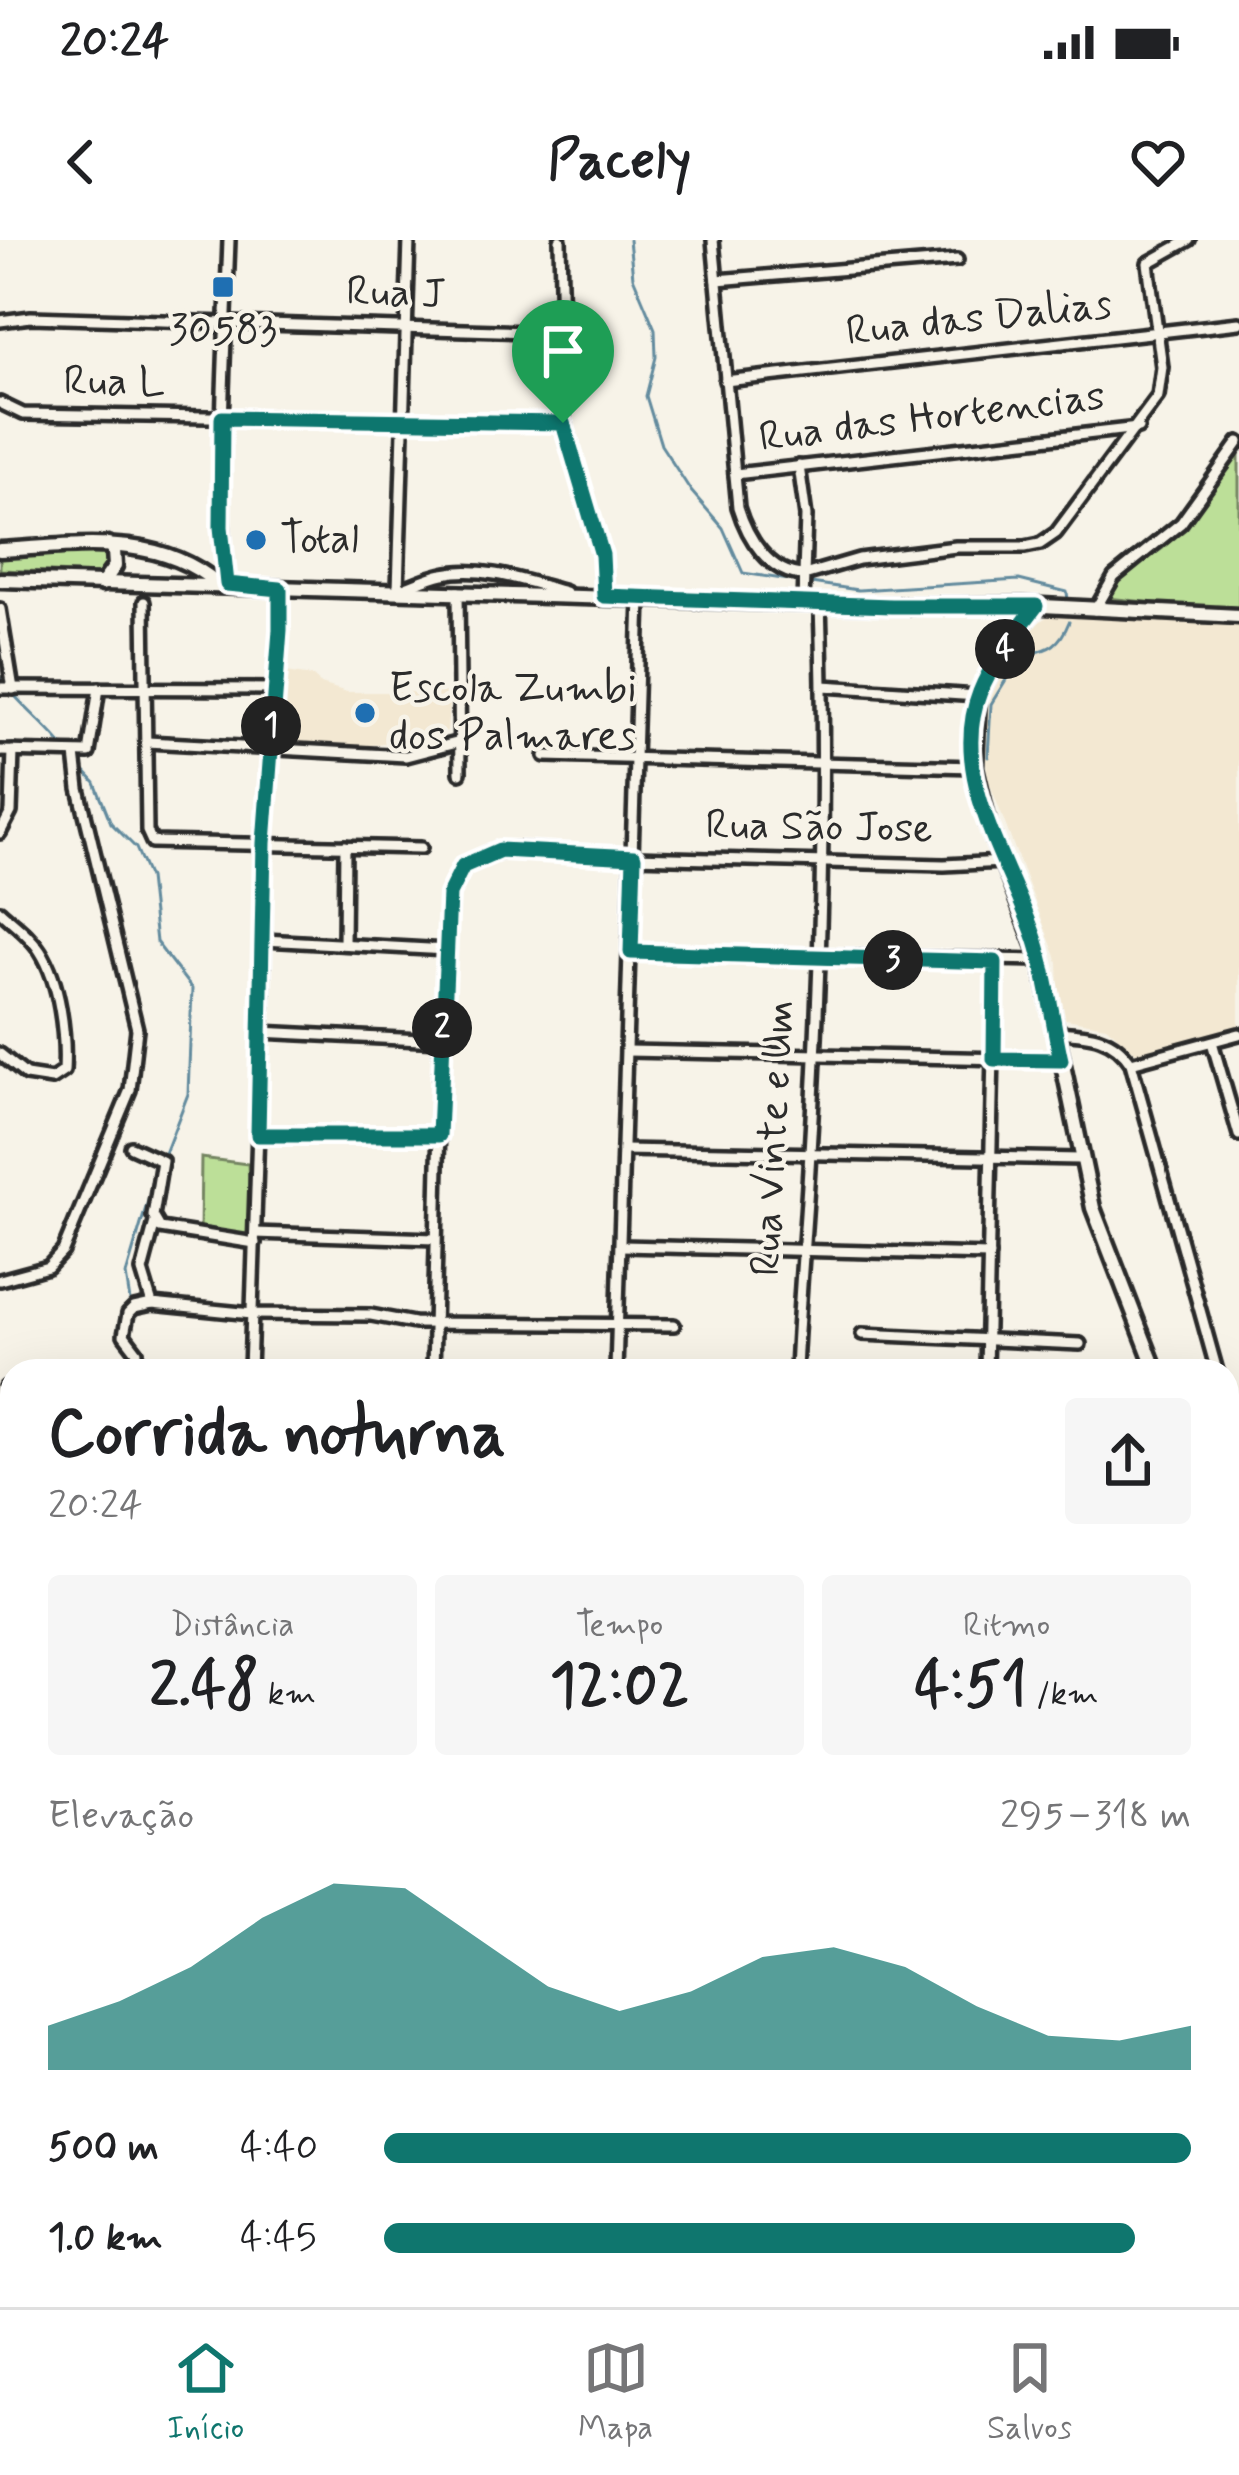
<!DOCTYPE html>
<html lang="pt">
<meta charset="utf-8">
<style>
:root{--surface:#fff;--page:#f6f6f6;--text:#202124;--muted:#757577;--line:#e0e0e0;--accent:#0f766e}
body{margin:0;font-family:Mynerve,sans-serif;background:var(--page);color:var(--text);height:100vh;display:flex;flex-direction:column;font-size:45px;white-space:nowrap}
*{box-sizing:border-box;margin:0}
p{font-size:39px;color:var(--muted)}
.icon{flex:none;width:66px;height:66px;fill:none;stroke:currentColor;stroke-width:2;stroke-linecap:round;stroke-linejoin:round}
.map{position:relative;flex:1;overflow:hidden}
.drawer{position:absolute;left:0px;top:1119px;width:1239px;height:948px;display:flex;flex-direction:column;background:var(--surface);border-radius:36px 36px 0 0;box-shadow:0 12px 48px #0002}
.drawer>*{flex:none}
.pin{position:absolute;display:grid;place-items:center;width:102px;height:102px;color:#fff;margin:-123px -51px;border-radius:50% 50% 50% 0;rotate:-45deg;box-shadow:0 0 12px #0007}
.pin .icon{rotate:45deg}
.km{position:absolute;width:60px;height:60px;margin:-30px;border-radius:50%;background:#222;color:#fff;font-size:33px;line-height:60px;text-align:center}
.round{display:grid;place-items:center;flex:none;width:126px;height:126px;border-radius:12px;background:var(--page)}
.head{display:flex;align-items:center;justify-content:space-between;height:204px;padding:0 48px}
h1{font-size:66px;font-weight:700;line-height:90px}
.figures{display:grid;grid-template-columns:repeat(3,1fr);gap:18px;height:204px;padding:12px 48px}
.figures div{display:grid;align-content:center;border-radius:12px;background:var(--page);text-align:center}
.figures b{font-size:60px;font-weight:700}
.figures small{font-size:33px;font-weight:400}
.figures p{font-size:33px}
.chart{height:336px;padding:24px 48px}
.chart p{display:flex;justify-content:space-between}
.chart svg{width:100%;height:216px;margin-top:12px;fill:var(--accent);opacity:.7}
ul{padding:0 48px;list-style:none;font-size:39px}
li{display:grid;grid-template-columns:192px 144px 1fr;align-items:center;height:90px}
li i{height:30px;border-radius:15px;background:var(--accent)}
.status{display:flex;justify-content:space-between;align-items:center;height:84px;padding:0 60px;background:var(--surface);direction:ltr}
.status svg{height:33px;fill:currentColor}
header{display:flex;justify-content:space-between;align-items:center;height:156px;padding:0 48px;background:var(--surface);font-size:54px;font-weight:700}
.dock{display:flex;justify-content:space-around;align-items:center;height:168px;border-top:3px solid var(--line);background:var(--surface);font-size:33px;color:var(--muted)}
.dock a{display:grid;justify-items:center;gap:6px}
.dock .selected{color:var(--accent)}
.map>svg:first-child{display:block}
</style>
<div class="status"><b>20:24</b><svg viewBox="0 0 49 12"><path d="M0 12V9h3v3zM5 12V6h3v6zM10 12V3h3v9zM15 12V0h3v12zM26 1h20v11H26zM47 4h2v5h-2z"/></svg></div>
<header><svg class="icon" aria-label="back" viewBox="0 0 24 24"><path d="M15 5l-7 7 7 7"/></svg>Pacely<svg class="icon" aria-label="heart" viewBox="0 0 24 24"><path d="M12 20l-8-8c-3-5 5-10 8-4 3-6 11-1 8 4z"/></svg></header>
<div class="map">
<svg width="1239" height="2067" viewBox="0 0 1239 2067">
<rect width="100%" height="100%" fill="#f7f3e8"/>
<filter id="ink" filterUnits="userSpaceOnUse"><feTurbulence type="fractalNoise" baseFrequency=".00833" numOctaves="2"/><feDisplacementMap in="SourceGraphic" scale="24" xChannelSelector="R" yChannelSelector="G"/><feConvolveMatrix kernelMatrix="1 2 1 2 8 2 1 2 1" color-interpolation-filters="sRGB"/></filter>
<g filter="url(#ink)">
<g fill="#f3e8d2">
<polygon points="1051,374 1239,383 1239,788 1139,815 1106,786 1060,778 1058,722 988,539 981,483 1006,418 1029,389"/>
<polygon points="280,431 312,436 321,444 347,452 450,452 447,491 367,506 283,502"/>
<polygon points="1239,1735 1239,2067 918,2067 923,2055 1227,2055 1227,1743"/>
<polygon points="0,1863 12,1871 12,2055 861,2055 877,2067 0,2067"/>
</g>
<g fill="#bcdf98" stroke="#748562" stroke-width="3">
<polygon points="1239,209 1239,372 1108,358 1120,338 1163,308"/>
<polygon points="100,311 108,314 112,322 102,334 0,330 0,317"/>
<polygon points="201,918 248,924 252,1000 200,992"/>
</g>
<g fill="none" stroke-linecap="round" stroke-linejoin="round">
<g stroke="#638b9e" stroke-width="3">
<polyline points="629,0 633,37 655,89 656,117 646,156 661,205 691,251 723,288 743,333 796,341"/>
<polyline points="811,343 858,350 1019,340 1067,352 1068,360"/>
<polyline points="0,438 3,441"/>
<path d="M15 456C32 475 51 490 67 511"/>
<path d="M988 517 991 464 1020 417C1046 409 1058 410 1069 382"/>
<polyline points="83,530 95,543 111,583 136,608 149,638 156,702 192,749 188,854 164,916"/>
<polyline points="130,1061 126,1035 157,930"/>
<polyline points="131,1100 133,1078"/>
<polyline points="129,1131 130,1109"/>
<polyline points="0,1453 12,1439"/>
<polyline points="1227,1875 1239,1868"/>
</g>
<polyline stroke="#88cbea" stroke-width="16" points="0,1659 12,1670"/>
<g stroke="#2b2b2b" stroke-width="18">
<g id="minor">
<path d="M409 0 398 350C413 345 428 337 443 334 482 325 528 342 565 352"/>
<polyline points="560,0 564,183 601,315 604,356"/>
<path d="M713 0 738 267C747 297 769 334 804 335L806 276 799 226"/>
<polyline points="717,40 957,20"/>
<polyline points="0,81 31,77 564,93"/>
<polyline points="725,141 1239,83"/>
<polyline points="0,163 23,174 564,183"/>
<polyline points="735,234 1138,188"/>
<path d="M227 344C216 230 225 115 229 0"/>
<polyline points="458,352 460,533"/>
<polyline points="803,361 804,335 859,319 956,307 1025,307 1040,304 1056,293 1158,156 1162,127 1148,23 1189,0"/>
<polyline points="144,362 147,591 152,602 421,608"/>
<polyline points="0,369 13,449"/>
<polyline points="1095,370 1114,337 1181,283 1239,202"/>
<polyline points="823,446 978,456"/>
<polyline points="0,448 276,449"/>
<polyline points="147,502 406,516 460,502"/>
<polyline points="0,511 89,513 99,448"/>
<polyline points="545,516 975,527"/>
<polyline points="0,593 11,572 13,511"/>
<path d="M0 671C14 684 30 695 40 711 60 742 66 795 64 831L52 839 26 835 0 814"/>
<polyline points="264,700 447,710"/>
<polyline points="344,704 345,606"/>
<polyline points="631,713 1041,720"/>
<polyline points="260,792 441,801"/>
<path d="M1055 792C1087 794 1112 794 1131 823L1217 1131"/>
<polyline points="1212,802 1239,895"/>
<polyline points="627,811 1061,820"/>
<polyline points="1131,823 1239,794"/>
<polyline points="258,895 439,895"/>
<polyline points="131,907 162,921 153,976 160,988 255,1003"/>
<polyline points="623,910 1080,919"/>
<polyline points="155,982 142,1031 152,1064 252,1074 371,1075 414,1083 674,1085"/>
<polyline points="255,993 435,999"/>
<polyline points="622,1006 989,1015"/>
<polyline points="0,1040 48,1027 63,1011 130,850 137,789 79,549 75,514"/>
<polyline points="862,1094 1080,1104"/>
<polyline points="135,1131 137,1112 124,1095 128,1074 134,1068 152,1064"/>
<polyline points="250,1131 263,739 264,603 280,390 279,349"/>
<polyline points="433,1131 441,801 449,654 463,626 489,613 516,609 634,617 944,625 1003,622"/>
<polyline points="616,1131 640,358"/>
<path d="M796 1131C799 1058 806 985 810 912 821 730 826 545 820 363"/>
<polyline points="986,1131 995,722"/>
<polyline points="6,1147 12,1182"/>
<polyline points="1227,1162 1239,1179"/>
<polyline points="1227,1274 1239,1275"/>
<polyline points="0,1293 12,1275"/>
<polyline points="1227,1330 1239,1333"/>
<polyline points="0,1337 10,1343"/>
<polyline points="1227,1453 1239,1459"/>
<polyline points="0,1481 12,1458"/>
<polyline points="1227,1534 1239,1540"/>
<polyline points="0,1557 12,1563"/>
<polyline points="1227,1576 1239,1555"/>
</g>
</g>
<g stroke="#2b2b2b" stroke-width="21">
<g id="major">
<path d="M0 310C74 306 156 291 218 344"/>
<polyline points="0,340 891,366 1023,365 1239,376"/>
<polyline points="102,344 115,326 114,311 108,304"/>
<polyline points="1036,366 995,422 978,456 975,527 989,587 1041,720 1093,968 1156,1131"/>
<polyline points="915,2067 921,2055"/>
</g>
</g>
<use href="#minor" stroke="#f7f3e8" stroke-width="9"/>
<use href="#major" stroke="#f7f3e8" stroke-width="12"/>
</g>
</g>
<g fill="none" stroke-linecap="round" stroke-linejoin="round" filter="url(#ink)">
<g stroke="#fff" stroke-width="24">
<path id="route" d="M222 178 563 183 602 315 604 356 891 366H1036C1016 393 993 420 980 452 947 535 1011 625 1036 701 1048 739 1052 780 1061 820L994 819 995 722 631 712 634 617 500 610 463 626 449 654 439 895H258L264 603 280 390V349L227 344 221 287Z"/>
</g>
<use href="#route" stroke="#0f766e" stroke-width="15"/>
</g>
<g fill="#1f6fb2" stroke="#f7f3e8" stroke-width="4.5">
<rect x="211" y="35" width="24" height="24" rx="6"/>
<circle cx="256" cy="300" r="12"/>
<circle cx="365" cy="473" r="12"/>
</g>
<g text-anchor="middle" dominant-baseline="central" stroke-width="9" stroke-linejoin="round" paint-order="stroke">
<g font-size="42" fill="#2b2b2b" stroke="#f7f3e8">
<text transform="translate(396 54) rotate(2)">Rua J</text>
<text transform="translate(979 79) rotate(-6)">Rua das Dalias</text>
<text transform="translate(114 143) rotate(1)">Rua L</text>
<text transform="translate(932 178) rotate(-7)">Rua das Hortencias</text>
<text transform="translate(819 588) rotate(1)">Rua São Jose</text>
<text transform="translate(774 898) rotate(-87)">Rua Vinte e Um</text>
</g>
<g font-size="42" fill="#2b2b2b" stroke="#f7f3e8" text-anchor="start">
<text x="223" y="91" text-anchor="middle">30583</text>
<text x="280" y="300">Total</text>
<text x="389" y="449">Escola Zumbi<tspan x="389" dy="48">dos Palmares</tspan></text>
</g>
</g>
</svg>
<div class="pin" style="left:563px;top:183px;background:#1e9e55"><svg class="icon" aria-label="arrive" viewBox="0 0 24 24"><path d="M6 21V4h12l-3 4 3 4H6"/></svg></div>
<b class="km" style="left:271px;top:486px">1</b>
<b class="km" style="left:442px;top:788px">2</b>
<b class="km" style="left:893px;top:720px">3</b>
<b class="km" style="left:1005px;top:409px">4</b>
<section class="drawer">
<div class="head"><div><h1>Corrida noturna</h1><p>20:24</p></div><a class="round"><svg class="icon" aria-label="share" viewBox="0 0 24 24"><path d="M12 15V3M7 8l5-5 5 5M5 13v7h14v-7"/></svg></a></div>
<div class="figures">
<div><p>Distância</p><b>2.48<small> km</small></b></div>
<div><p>Tempo</p><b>12:02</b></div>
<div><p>Ritmo</p><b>4:51<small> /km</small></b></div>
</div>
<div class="chart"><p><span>Elevação</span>295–318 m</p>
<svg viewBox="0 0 160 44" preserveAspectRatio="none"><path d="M0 44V35L10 30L20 23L30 13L40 6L50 7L60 17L70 27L80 32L90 28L100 21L110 19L120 23L130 31L140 37L150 38L160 35V44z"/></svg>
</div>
<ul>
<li><b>500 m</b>4:40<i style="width:100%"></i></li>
<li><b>1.0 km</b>4:45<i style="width:93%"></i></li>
</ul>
</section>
</div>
<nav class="dock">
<a class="selected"><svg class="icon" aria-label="home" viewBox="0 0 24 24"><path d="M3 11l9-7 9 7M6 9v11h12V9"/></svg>Início</a>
<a><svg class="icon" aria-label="map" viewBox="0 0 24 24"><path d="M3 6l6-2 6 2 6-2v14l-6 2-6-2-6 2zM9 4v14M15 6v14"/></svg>Mapa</a>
<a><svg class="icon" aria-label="saved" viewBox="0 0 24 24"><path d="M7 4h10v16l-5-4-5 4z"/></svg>Salvos</a>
</nav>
